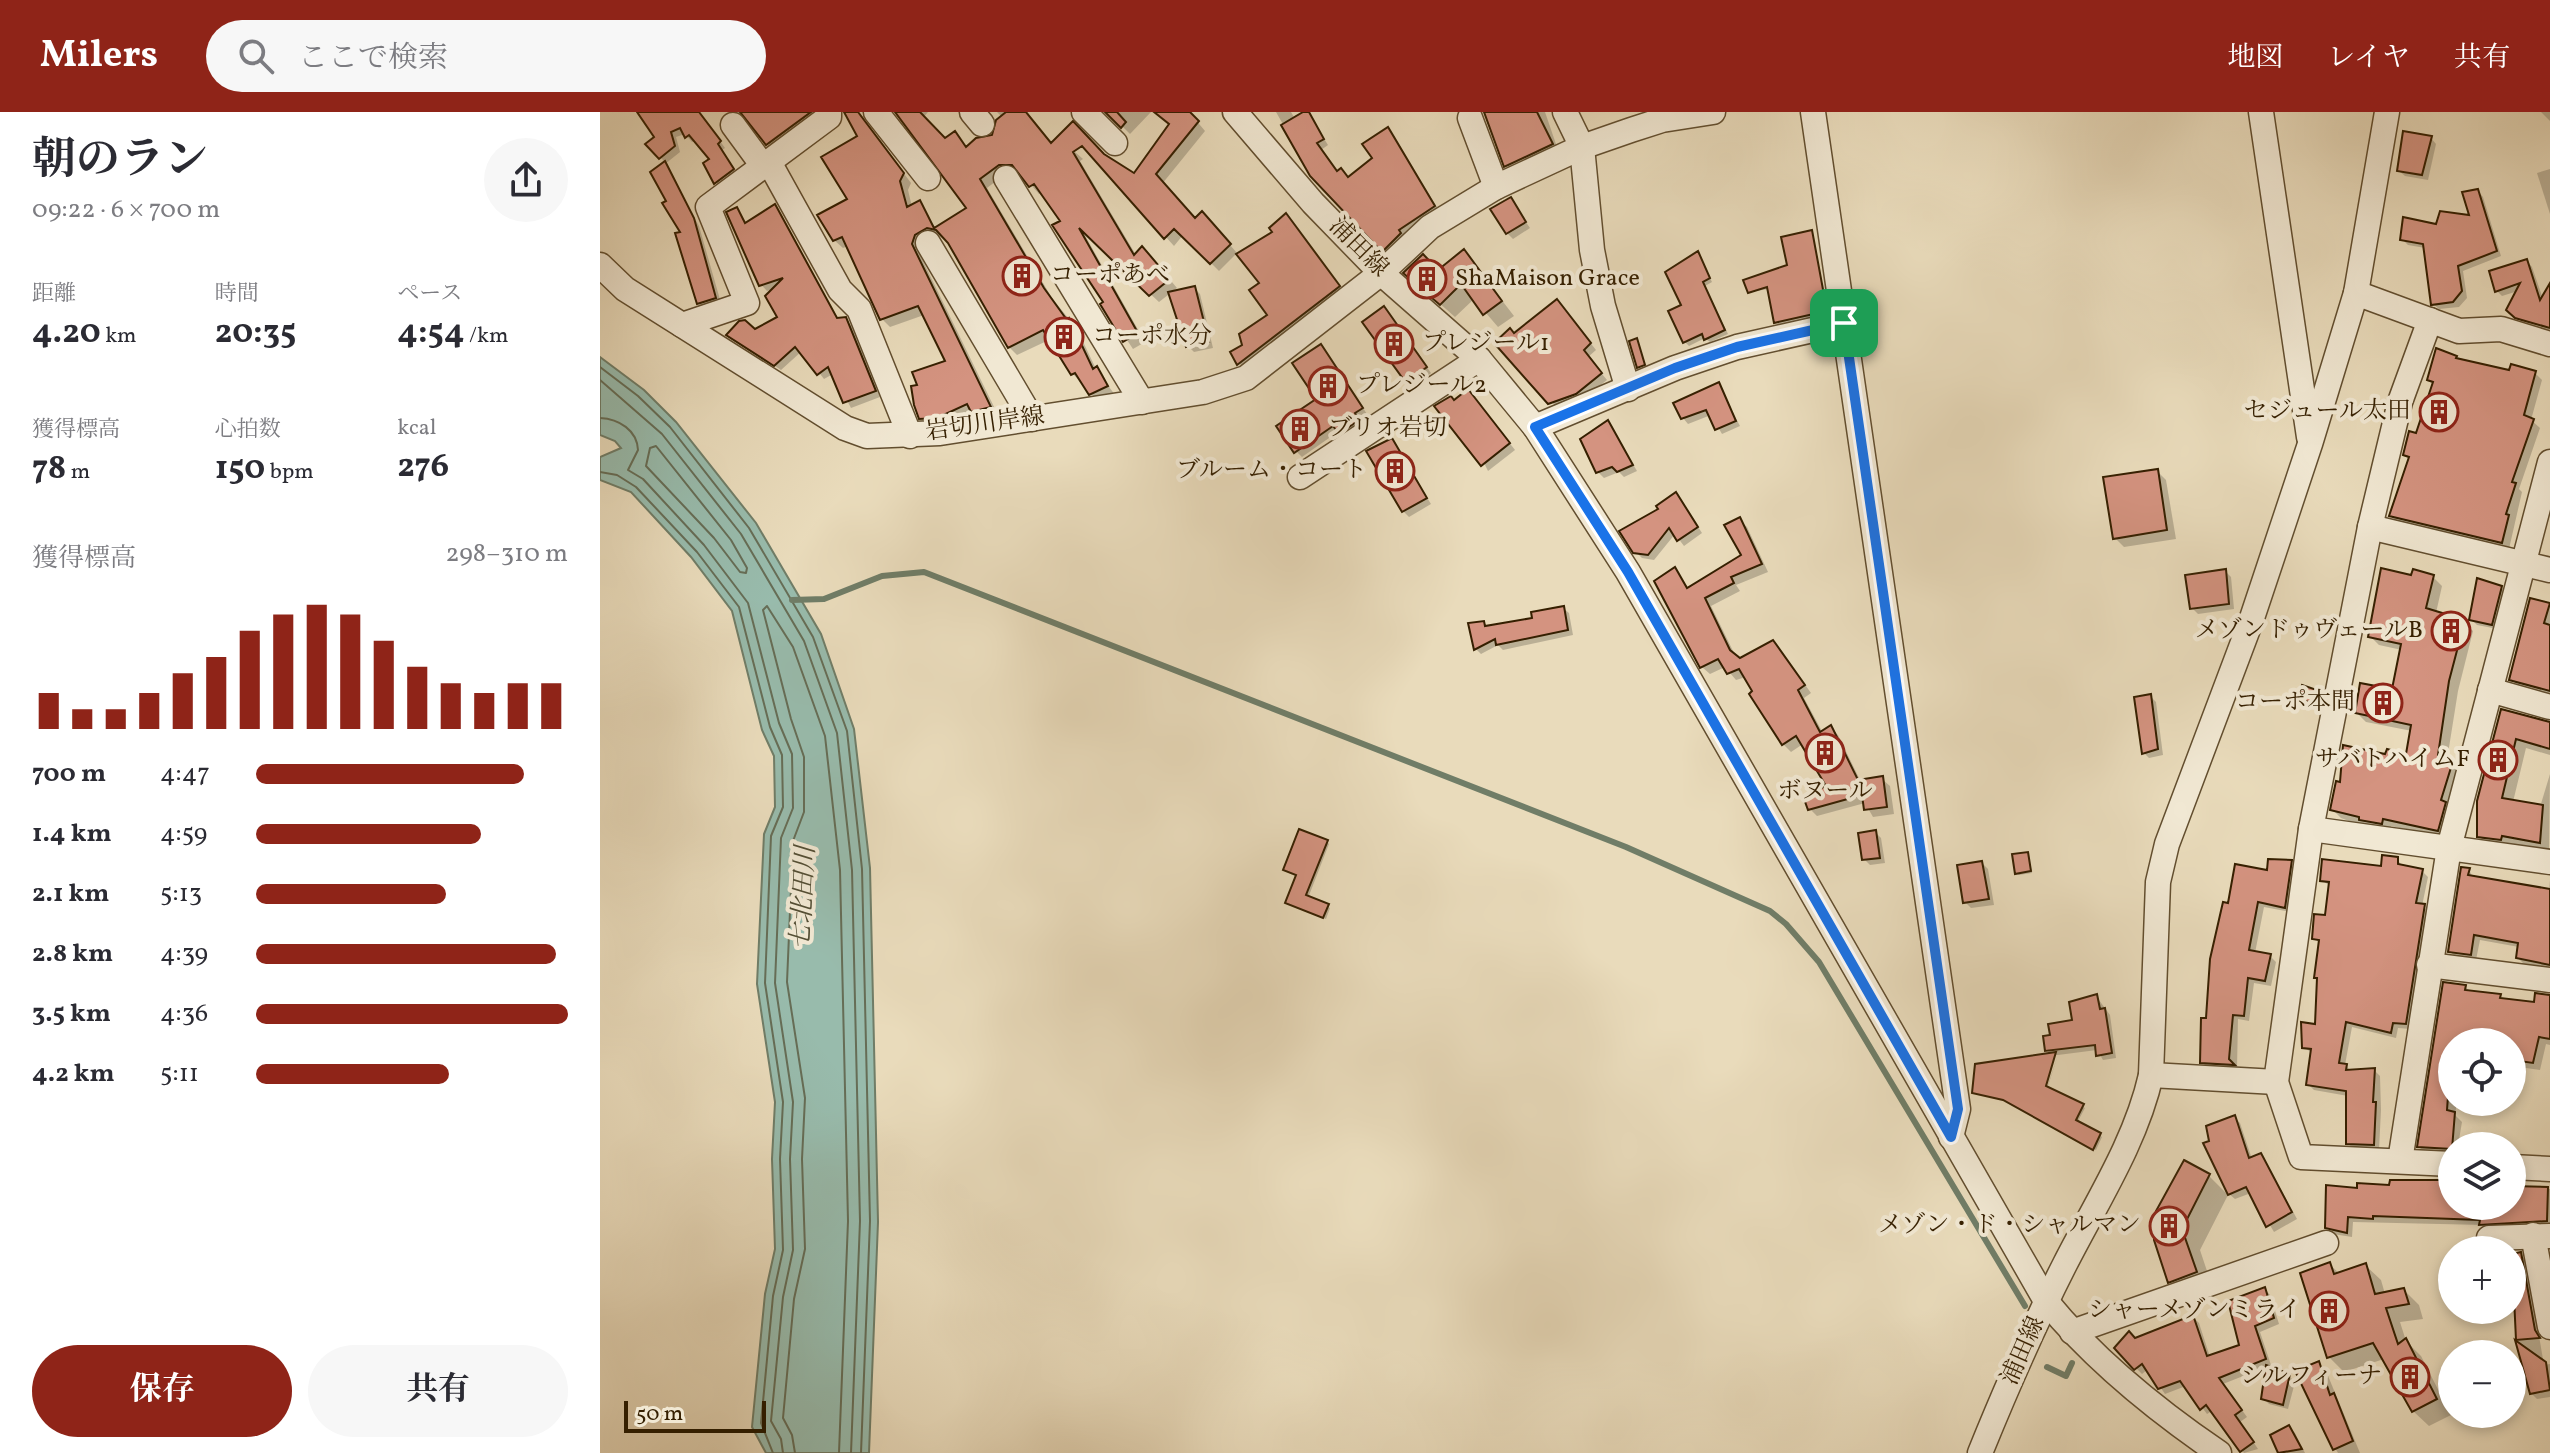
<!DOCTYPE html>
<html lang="ja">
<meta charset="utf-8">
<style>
:root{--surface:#fff;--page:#f7f7f7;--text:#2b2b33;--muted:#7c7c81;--accent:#8f2418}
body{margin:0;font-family:Vollkorn,"Noto Serif JP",serif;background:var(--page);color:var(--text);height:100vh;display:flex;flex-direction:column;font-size:30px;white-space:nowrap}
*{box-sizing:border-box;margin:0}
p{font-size:26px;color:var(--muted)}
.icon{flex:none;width:44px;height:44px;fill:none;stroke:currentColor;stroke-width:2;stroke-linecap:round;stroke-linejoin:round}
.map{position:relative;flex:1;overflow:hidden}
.sheet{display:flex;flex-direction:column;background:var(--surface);width:600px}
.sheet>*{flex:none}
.fabs{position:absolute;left:1838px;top:916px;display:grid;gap:16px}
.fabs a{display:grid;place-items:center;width:88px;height:88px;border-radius:50%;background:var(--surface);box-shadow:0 4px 12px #0003;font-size:40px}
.scale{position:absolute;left:24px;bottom:20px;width:142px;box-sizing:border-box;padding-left:8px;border:4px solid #351f00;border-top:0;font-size:22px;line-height:28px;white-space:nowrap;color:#351f00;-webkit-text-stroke:6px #f1e8d3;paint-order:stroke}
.pin{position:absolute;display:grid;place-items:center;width:68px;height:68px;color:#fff;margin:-34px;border-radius:16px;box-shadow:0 4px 12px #0006}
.round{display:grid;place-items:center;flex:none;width:84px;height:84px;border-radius:42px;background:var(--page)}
.summary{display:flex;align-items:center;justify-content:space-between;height:136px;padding:0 32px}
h1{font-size:44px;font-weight:700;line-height:60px}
.figures{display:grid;grid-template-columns:repeat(3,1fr);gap:12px;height:136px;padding:8px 32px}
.figures div{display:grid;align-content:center}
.figures b{font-size:34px;font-weight:700}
.figures small{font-size:22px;font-weight:400}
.figures p{font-size:22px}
.chart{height:224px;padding:16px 32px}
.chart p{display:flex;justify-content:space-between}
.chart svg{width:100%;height:144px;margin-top:8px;stroke:var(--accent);stroke-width:6}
.primary-button{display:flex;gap:16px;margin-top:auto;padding:16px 32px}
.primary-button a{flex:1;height:92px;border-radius:48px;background:var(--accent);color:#fff;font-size:32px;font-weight:700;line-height:92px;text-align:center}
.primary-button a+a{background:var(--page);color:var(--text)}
ul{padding:0 32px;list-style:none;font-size:26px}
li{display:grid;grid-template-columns:128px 96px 1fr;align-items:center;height:60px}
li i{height:20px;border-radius:10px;background:var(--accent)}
header{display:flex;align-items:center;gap:48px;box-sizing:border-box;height:112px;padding:0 40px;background:var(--accent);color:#fff}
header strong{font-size:38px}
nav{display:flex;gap:44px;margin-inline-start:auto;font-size:28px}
.search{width:560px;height:72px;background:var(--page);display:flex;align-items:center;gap:20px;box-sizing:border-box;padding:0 28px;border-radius:44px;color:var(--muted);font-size:30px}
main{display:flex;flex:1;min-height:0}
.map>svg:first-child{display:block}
</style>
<header>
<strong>Milers</strong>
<div class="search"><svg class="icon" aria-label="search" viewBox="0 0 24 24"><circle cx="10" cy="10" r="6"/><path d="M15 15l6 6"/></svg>ここで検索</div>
<nav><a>地図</a><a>レイヤ</a><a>共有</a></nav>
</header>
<main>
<section class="sheet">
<div class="summary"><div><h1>朝のラン</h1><p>09:22 · 6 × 700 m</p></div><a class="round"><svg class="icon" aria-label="share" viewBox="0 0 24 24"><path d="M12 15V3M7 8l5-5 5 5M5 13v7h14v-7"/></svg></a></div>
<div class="figures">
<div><p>距離</p><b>4.20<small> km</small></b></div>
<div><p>時間</p><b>20:35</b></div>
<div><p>ペース</p><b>4:54<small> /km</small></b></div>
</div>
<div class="figures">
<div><p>獲得標高</p><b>78<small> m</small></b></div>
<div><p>心拍数</p><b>150<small> bpm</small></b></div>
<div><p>kcal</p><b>276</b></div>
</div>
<div class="chart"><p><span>獲得標高</span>298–310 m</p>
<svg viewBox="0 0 160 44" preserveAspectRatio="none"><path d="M5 44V33M15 44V38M25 44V38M35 44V33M45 44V27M55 44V22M65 44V14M75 44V9M85 44V6M95 44V9M105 44V17M115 44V25M125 44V30M135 44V33M145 44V30M155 44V30"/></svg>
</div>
<ul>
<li><b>700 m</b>4:47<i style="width:86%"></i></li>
<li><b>1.4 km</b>4:59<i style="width:72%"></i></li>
<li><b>2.1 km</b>5:13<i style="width:61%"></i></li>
<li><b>2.8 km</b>4:39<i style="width:96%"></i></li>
<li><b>3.5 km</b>4:36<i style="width:100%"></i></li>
<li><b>4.2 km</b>5:11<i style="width:62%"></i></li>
</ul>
<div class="primary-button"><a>保存</a><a>共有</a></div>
</section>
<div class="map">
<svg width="1950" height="1341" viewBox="0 0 1950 1341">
<rect width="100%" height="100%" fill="#e9dbbb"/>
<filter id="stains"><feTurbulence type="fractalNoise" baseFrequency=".0025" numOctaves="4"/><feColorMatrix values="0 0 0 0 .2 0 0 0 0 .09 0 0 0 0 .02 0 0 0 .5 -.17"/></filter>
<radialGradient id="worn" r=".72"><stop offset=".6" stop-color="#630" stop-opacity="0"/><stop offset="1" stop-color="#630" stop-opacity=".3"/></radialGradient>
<polygon fill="#98bbac" stroke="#707d67" stroke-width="2" points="0,245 44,278 76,310 156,411 221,522 254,617 270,756 278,1110 269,1341 166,1341 152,1315 165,1182 175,1137 172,1047 175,990 157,872 164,722 175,695 174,644 162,618 132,499 91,445 31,380 0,368 0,345 21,336 15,329 0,323"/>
<g fill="#0003" fill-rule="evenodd">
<polygon points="40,0 99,0 125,36 122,38 138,64 122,76 116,70 111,47 96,28 92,30 85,22 76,25 80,40 65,52 99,114 121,191 104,197 98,191 83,121 52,61 66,51 48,33 57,26"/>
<polygon points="136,0 217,0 175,39 151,9"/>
<polygon points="246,0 261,4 311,71 308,78 312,95 319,91 336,117 369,97 297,0 328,0 323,6 345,28 354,21 367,36 394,25 402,5 397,0 426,0 452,33 459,26 483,47 480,49 536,143 550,144 577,176 559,190 482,118 545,230 533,237 503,192 506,191 463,110 442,80 439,82 420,60 408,60 387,76 452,186 477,217 496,257 515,283 499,290 473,262 451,227 417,243 409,235 352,134 338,123 328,126 319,141 398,303 381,307 374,300 346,314 330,314 321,306 348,250 324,203 290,215 282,207 248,134 243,136 234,128 250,87 259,25"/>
<polygon points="508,0 551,0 530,22"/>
<polygon points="555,0 589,0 605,19 562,72 595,108 609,109 637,141 619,159 583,123 574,134 506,58 514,49 534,64 570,13"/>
<polygon points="676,0 691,0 695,7 707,0 728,33 721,38 738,61 749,67 775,47 788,17 840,100 789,144 712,63"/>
<polygon points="885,0 945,0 958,38 912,59 906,53"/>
<polygon points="1941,0 1950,0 1950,9"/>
<polygon points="1831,26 1836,32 1828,68 1805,64 1799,59"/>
<polygon points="1950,57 1950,102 1937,61"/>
<polygon points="1878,79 1883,85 1901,144 1863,159 1867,186 1859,195 1839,197 1833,192 1825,136 1808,133 1802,127 1871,106"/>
<polygon points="910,87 930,116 913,127 907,121"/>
<polygon points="175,94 239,208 245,207 252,214 280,285 251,296 233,262 224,267 202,239 181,258 129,223 155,219 180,206 176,176 167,179 155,166 129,101 137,97 147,112"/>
<polygon points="691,109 744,181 644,258 633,240 644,234 670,203 662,171 675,121"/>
<polygon points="1212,121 1228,202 1178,213 1169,177 1149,180 1189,155"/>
<polygon points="864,139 914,204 898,215 874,187 855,205 820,174"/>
<polygon points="1098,142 1112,170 1105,174 1128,222 1110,230 1105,226 1089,234 1085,230 1084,194"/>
<polygon points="1927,149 1932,155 1943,187 1950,175 1950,219 1923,211 1915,204 1918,179 1902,184 1897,179"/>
<polygon points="594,176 600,182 613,236 594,240 588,234"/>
<polygon points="962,195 996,238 988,245 1007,268 993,279 956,296 914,224"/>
<polygon points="789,202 831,261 823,268 827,273 816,280 810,274"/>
<polygon points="726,241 767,302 759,308 763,315 746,326 739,319 702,345 696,339 718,287"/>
<polygon points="1856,245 1911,260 1935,261 1942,268 1931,308 1940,316 1919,377 1922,380 1909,437 1798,411 1791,404 1810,347 1805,342 1818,324 1835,272 1830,267"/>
<polygon points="1118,272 1140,314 1122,322 1111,303 1088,312 1083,306"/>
<polygon points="874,285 915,338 888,359 854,290"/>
<polygon points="1008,311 1037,359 1024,365 1019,360 1004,366 998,360"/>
<polygon points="791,328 831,392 809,405 803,399"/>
<polygon points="1557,359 1566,368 1576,427 1524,435 1515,426"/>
<polygon points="1081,389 1102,421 1084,434 1075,422 1054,448 1042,446 1035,439"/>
<polygon points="1139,408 1147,415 1168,460 1136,473 1140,479 1111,494 1136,545 1140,549 1180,538 1211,581 1204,586 1223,621 1231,616 1238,623 1261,670 1282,667 1290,674 1294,702 1273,705 1265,691 1217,704 1210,697 1229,675 1203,632 1191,640 1183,632 1146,565 1136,568 1125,555 1110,562 1102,555 1075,458 1089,477 1143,443"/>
<polygon points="1625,459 1631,465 1634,497 1598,502 1592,496"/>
<polygon points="1813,465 1833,465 1842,474 1836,501 1864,510 1873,519 1858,579 1847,648 1861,659 1847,727 1791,714 1790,720 1770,717 1741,706 1732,697 1741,672 1787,644 1807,644 1812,619 1766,610 1757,601 1793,580 1802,538 1779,533 1770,524"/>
<polygon points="1901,475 1907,481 1898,517 1877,513 1871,507"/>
<polygon points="1949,493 1950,494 1950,583 1917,573 1911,567"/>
<polygon points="963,496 969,501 973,523 903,538 898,533 881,542 876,537 883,511 888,516 935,507"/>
<polygon points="1716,579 1714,592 1700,586"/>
<polygon points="1550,584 1556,590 1563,643 1549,646 1544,641"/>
<polygon points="1902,599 1950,616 1950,643 1926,636 1913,690 1940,695 1950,662 1949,740 1890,734 1879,724"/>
<polygon points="1275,720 1281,726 1285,751 1270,753 1264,747"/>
<polygon points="727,730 729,732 708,786 730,796 726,807 690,793"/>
<polygon points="1428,742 1432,761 1419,763 1416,761"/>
<polygon points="1797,747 1803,755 1822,759 1828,765 1822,794 1830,800 1811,917 1798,916 1796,926 1752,915 1745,953 1751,959 1774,958 1780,964 1781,998 1779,1038 1753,1037 1748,1031 1748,984 1714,978 1708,972 1712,941 1704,935 1717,914 1721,833 1715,826 1727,806 1730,774 1722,768 1782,757"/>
<polygon points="1691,750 1696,756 1690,800 1664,795 1655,841 1670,844 1676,850 1671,874 1654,871 1649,909 1638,907 1637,957 1608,956 1602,950 1630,794 1669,760"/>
<polygon points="1382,751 1388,757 1394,793 1371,796 1365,790"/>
<polygon points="1869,758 1874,767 1949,779 1950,768 1950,857 1924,852 1918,846 1919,835 1880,828 1876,848 1856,845 1850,840"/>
<polygon points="1865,875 1871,880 1935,893 1937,883 1950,882 1950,933 1946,932 1940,958 1912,954 1912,930 1852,930 1852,990 1857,990 1855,1003 1862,1010 1858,1034 1852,1034 1852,1044 1827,1042 1819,1035"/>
<path d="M1496 884 1510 903 1516 946 1503 948 1497 938 1458 943 1447 977 1485 996 1477 1011 1502 1025 1496 1038 1407 989 1374 980 1452 943 1447 938ZM1453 943H1458L1444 984 1441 982Z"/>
<polygon points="1634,1005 1640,1011 1652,1047 1660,1044 1666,1050 1697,1107 1674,1120 1651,1081 1635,1087 1629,1082"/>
<polygon points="1584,1051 1609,1064 1628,1083 1600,1138 1614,1180 1589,1189 1570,1169"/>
<polygon points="1852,1070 1852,1094 1912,1094 1912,1076 1950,1077 1950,1114 1887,1118 1883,1113 1753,1110 1752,1125 1733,1122 1727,1116 1759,1079"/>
<polygon points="1920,1143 1926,1148 1944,1253 1950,1252 1950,1285 1937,1287 1931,1281 1919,1233 1912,1188 1912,1144"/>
<polygon points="1729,1152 1740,1162 1765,1153 1781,1168 1785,1182 1804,1178 1819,1193 1823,1207 1800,1210 1806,1229 1821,1244 1851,1303 1829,1314 1813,1299 1784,1247 1744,1260 1729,1245"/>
<polygon points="1665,1177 1670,1183 1679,1212 1660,1220 1671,1253 1623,1272 1647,1305 1640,1310 1658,1337 1644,1341 1612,1299 1607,1302 1586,1274 1565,1282 1548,1257 1542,1262 1516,1236 1593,1205 1599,1211 1610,1245 1641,1234"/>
<polygon points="1718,1252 1726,1259 1760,1341 1738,1341 1724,1317"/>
<polygon points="1689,1264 1695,1270 1688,1297 1669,1292 1663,1286"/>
<polygon points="1689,1315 1695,1321 1705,1341 1680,1341 1672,1324"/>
</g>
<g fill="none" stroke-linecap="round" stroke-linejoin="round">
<g stroke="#666d56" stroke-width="2">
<polyline points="0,255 38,284 70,315 149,416 213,525 247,619 262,757 270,1109 261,1341"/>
<polyline points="0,268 62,322 141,422 204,529 237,621 252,758 260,1109 251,1341"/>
<path d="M0 306C19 307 37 318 38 338L28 358 43 367 104 433 148 491 179 611 192 642 193 696 181 726 175 871 193 990 190 1047 193 1138 183 1185 171 1309 181 1327 183 1341"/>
<polygon points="56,334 131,428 147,456 146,461 140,460 114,426 46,354 50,336"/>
<polyline points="0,360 17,363 36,375 97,440 139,495 170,615 182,643 183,695 171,724 165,871 183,990 180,1047 183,1138 173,1184 161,1311 173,1341"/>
<polyline points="195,1341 192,1323 183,1306 194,1187 205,1137 202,1047 205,986 187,870 193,729 204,700 204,645 191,607 163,498 167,494 193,535 225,624 240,758 248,1109 239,1341"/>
</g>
<g stroke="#707d67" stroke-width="6">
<polyline points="192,488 224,487 282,464 324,460 1026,735 1170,799 1186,812 1219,850 1425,1194"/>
<polyline points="1447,1255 1466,1264 1472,1251"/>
</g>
</g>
<g fill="#d49380" stroke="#351f00" stroke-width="2">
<polygon points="37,0 99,0 121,29 118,32 134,57 114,72 103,51 109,47 89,23 85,26 80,16 71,20 75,34 59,47 45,32 54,25"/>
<polygon points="140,0 211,0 166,33"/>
<polygon points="244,0 258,0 304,61 300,69 307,95 320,88 334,116 366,96 295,0 320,0 345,26 355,19 366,35 376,26 392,23 396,8 406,0 426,0 451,31 473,9 504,42 534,61 569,12 554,0 590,0 599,9 556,62 595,106 602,99 631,132 610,152 574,117 564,127 482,34 473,40 534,143 542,134 570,167 549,184 479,116 538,221 523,230 500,192 503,190 452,113 460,109 434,72 429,75 412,53 399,53 380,67 444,176 467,208 469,206 493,257 497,254 508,274 489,283 475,261 471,263 443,218 408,236 348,131 336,118 327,116 315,123 312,132 391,295 371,300 367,292 337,306 319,307 314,293 311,274 317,273 312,260 345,249 318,194 280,208 242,125 233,129 217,103 247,87 221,45 257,24"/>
<polygon points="505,0 517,0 526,10 521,16"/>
<polygon points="703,0 709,0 724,27 717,31 737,59 741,56 748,65 772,46 762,32 788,15 835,94 799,118 801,121 782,140 710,64 681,13"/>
<polygon points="884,0 937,0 953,32 904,55"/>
<polygon points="1803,19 1832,24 1822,63 1797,59"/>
<polygon points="65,49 94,106 116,186 97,192 75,121 80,120 62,91 66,89 50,60"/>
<polygon points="1878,77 1897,139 1858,154 1862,179 1853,190 1831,193 1823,132 1800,128 1803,105 1836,112 1840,99 1869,103 1862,80"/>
<polygon points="911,85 926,110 906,122 890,97"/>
<polygon points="175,92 237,206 246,205 276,279 243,291 228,255 217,263 195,235 174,254 126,223 139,209 145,208 155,217 177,205 165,184 183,166 159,174 126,100 137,95 145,111"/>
<polygon points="686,101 740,174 637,253 630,240 642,233 639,222 667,203 649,178 659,171 636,142 672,120 669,116"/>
<polygon points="1212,118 1227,199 1174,211 1167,175 1148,181 1143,168 1187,153 1181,125"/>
<polygon points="864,137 902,189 883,203 861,172 840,193 803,161 823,142 838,158"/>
<polygon points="1098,139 1110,166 1103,170 1125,218 1104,228 1102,222 1083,231 1068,199 1081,193 1065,160"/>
<polygon points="1927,147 1940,188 1950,171 1950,216 1915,206 1906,198 1920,171 1895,180 1889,159"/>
<polygon points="595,174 609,230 586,235 568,180"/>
<polygon points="957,187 991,231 984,238 1002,261 976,282 948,292 894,231 910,216 914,221"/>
<polygon points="784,194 827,255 819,261 822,266 809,275 762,210"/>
<polygon points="1037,226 1045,253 1037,256 1029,229"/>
<polygon points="721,232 763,296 755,301 759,308 739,322 733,314 694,341 676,314 716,287 692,251"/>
<polygon points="1836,236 1857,244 1856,246 1909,258 1911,252 1936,259 1924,303 1934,307 1912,370 1916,371 1906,402 1909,403 1902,431 1789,404 1809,345 1803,343 1809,319 1816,321 1833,270 1827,268"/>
<polygon points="1119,270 1136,309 1115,318 1106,298 1081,307 1073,291"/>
<polygon points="868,277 910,331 881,354 834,294 851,284 854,288"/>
<polygon points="1008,308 1033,353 1017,360 1012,355 996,361 980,327"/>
<polygon points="792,326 827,386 802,400 766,339"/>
<polygon points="1558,357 1567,418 1513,427 1503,365"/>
<polygon points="1076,380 1098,415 1077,429 1069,416 1048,443 1033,441 1019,419 1058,397 1056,394"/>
<polygon points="1140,405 1162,452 1131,465 1134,471 1105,486 1130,538 1140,546 1173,528 1205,573 1198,578 1220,620 1231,613 1258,668 1283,664 1287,695 1264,698 1262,683 1208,698 1203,684 1226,674 1196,624 1182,633 1149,582 1152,579 1139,557 1127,562 1118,547 1100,556 1054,469 1075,455 1087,476 1141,443 1124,413"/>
<polygon points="1781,456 1811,463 1813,457 1834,463 1826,496 1865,508 1849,569 1838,643 1853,649 1841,688 1846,690 1838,719 1783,707 1782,712 1759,708 1759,705 1730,698 1736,669 1740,670 1743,633 1785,642 1787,637 1806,642 1811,613 1755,601 1760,571 1792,577 1801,532 1768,525"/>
<polygon points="1626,457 1629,492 1590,497 1585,463"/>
<polygon points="1877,466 1902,474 1892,513 1869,508"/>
<polygon points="1930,486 1950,491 1944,511 1950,513 1950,579 1909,568"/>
<polygon points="964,494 968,518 896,533 895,527 874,538 868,511 884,509 885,514 932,506 931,500"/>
<polygon points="1702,573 1717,578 1712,591 1698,587"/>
<polygon points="1551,582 1558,637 1542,642 1534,585"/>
<polygon points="1901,597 1950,610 1950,637 1916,627 1902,686 1943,693 1940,731 1902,724 1901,728 1877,725 1877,689"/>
<polygon points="699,717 728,728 706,783 729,792 723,806 685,791 696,763 683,758"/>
<polygon points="1276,718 1280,746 1262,748 1258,721"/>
<polygon points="1428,740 1431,759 1415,762 1412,742"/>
<polygon points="1782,743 1798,745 1798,752 1823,757 1816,791 1825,792 1806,912 1793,911 1791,921 1746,910 1739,951 1747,952 1746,958 1775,956 1773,990 1776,990 1774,1033 1746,1032 1746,979 1706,973 1711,937 1702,936 1701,910 1715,912 1717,866 1714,866 1719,828 1712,827 1714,802 1725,803 1729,770 1720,769 1722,747 1781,754"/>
<polygon points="1668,747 1692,748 1685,796 1658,790 1649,838 1671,842 1665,869 1648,866 1644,904 1633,903 1629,947 1635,953 1600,951 1601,906 1606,906 1610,847 1623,790 1628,791 1635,752 1667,758"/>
<polygon points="1382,749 1389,787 1363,791 1357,753"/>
<polygon points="1861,755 1870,756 1868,763 1950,777 1950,853 1916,846 1918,831 1874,823 1871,843 1848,840"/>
<polygon points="1843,870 1866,873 1865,878 1901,882 1900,886 1934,890 1935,881 1950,883 1950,927 1939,925 1933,951 1912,948 1912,930 1852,930 1847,998 1855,1000 1852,1037 1817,1035"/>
<polygon points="1497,882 1500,897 1505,896 1512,941 1496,944 1495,933 1445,939 1443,924 1450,923 1448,912 1472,908 1469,890"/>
<polygon points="1456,940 1446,974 1484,992 1476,1008 1501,1021 1493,1038 1403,988 1372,981 1375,952"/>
<polygon points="1635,1003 1649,1046 1661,1041 1692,1100 1666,1115 1646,1075 1628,1083 1603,1031 1609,1029 1606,1014"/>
<polygon points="1584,1048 1610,1062 1582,1117 1597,1160 1568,1171 1554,1128 1554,1110 1556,1099"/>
<polygon points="1790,1068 1852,1068 1852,1094 1912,1094 1912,1074 1948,1075 1947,1109 1879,1113 1880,1108 1773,1104 1773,1107 1748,1105 1747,1121 1725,1116 1726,1073 1757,1076 1757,1071 1789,1073"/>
<polygon points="1921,1140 1935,1218 1940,1226 1916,1228 1912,1142"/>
<polygon points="1730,1150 1734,1162 1766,1151 1775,1182 1804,1176 1809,1192 1786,1196 1798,1232 1806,1226 1837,1287 1812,1300 1773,1231 1727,1246 1700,1161"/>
<polygon points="1665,1175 1674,1206 1655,1214 1666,1247 1619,1266 1642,1298 1635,1303 1654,1330 1640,1340 1606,1293 1600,1298 1580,1269 1558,1277 1542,1252 1534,1258 1514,1236 1529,1219 1535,1226 1593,1203 1607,1244 1639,1233 1628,1189"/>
<polygon points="1915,1228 1946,1250 1950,1278 1930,1282"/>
<polygon points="1719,1249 1730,1283 1734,1281 1753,1329 1733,1338 1695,1259"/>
<polygon points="1666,1253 1690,1262 1683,1293 1661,1287"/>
<polygon points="1689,1313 1702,1337 1678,1341 1670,1323"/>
</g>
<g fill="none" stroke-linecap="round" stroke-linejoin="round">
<g stroke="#624e2f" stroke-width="27">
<g id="minor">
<polyline points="276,0 328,66"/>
<polyline points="372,0 382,12"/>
<polyline points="484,0 515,31"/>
<path d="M635 0 713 91 781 161 879 247 935 315 1028 460 1446 1189C1494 1248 1556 1298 1619 1341"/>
<polyline points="965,0 982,35 992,138 1003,194 1028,277"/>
<polyline points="1213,0 1358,997 1351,1025"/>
<polyline points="1661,0 1709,325"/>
<polyline points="870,6 896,75"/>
<polyline points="133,13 163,54"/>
<polyline points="169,50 240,178 259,197 310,324"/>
<polyline points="406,66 542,290"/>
<polyline points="328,131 432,307"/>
<polyline points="0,153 25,177 245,316 267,324 340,321 603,280 646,266 781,161 830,115 896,75 982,35 1031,18 1062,8 1113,0"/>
<polyline points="1756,181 1859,219 1901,217 1950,232"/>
<polyline points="1830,208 1800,290 1770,415 1711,717 1676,970 1701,1045 1852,1052"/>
<polyline points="82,213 147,191 108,95 229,5 229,0"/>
<polyline points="935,315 1075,256 1137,235 1244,211"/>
<polyline points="700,365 879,247"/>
<polyline points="1770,415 1950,458"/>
<polyline points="1890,578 1950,595"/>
<polyline points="1711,717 1950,750"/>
<polyline points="1829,853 1950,868"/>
<polyline points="1551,963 1676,970"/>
<polyline points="1800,1049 1849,736 1950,350"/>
<polyline points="1912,1055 1950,1057"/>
<polyline points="1933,1123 1950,1215"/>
<polyline points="1889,1126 1950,1124"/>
<polyline points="1472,1220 1726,1131"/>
<path d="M1380 1341C1406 1277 1434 1213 1465 1152 1496 1091 1536 1030 1551 963L1558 770 1567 732 1651 509 1710 332 1756 181 1787 0"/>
</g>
</g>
<use href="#minor" stroke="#f1e8d3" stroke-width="24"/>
</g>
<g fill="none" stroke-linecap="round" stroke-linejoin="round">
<g stroke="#fff" stroke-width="16">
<polygon id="route" points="1244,211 1358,997 1351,1025 1028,460 935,315 1075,256 1137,235"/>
</g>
<use href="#route" stroke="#1a73e8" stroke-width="10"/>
</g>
<defs>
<g id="building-ring" transform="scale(2)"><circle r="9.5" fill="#f1e8d3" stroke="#8f2418" stroke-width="1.5"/><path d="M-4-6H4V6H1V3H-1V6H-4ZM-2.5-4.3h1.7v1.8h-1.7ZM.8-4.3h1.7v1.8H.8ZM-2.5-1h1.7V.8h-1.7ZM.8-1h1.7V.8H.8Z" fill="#8f2418"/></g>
</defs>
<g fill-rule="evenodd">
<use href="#building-ring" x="422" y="164"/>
<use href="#building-ring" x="827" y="167"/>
<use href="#building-ring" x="464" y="225"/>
<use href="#building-ring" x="794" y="232"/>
<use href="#building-ring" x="728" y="274"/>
<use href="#building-ring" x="1839" y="300"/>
<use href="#building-ring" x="700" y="317"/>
<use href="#building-ring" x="795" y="359"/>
<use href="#building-ring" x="1851" y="519"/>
<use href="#building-ring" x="1783" y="591"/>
<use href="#building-ring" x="1225" y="641"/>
<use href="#building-ring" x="1898" y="648"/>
<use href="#building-ring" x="1569" y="1114"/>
<use href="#building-ring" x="1729" y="1199"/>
<use href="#building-ring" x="1810" y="1265"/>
</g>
<g text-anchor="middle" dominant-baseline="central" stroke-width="8" stroke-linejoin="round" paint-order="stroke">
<g font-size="24" fill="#351f00" stroke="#f1e8d3">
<text transform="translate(758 136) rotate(45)">浦田線</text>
<text transform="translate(385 313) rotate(-8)">岩切川岸線</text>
<text transform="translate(1424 1239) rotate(-66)">浦田線</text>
</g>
<g font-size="24" fill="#351f00" stroke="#f1e8d3" text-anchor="end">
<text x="450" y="164" text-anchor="start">コーポあべ</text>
<text x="855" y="167" text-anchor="start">ShaMaison Grace</text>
<text x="492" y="225" text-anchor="start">コーポ水分</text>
<text x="822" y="232" text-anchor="start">プレジール1</text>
<text x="756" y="274" text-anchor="start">プレジール2</text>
<text x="1811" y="300">セジュール太田</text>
<text x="728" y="317" text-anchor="start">ブリオ岩切</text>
<text x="767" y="359">ブルーム・コート</text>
<text x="1823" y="519">メゾンドゥヴェールB</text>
<text x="1755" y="591">コーポ本間</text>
<text x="1870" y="648">サバトハイムF</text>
<text x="1225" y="680" text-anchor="middle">ボヌール</text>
<text x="1541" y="1114">メゾン・ド・シャルマン</text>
<text x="1701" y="1199">シャーメゾンミライ</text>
<text x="1782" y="1265">シルフィーナ</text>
</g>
<g font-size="26" font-style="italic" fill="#534e34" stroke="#f1e8d3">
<text transform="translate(204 786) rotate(-87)">七北田川</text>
</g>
</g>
<rect width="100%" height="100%" filter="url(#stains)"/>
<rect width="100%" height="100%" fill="url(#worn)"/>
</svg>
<div class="fabs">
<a><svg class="icon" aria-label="locate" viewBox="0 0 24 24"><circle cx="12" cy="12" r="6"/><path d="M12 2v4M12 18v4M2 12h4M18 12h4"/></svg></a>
<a><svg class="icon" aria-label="layers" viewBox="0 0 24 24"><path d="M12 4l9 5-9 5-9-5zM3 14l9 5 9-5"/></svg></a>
<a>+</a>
<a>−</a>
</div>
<div class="scale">50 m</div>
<div class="pin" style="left:1244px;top:211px;background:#1e9e55"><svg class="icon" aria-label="arrive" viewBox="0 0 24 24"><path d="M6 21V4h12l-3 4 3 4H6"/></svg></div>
</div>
</main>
